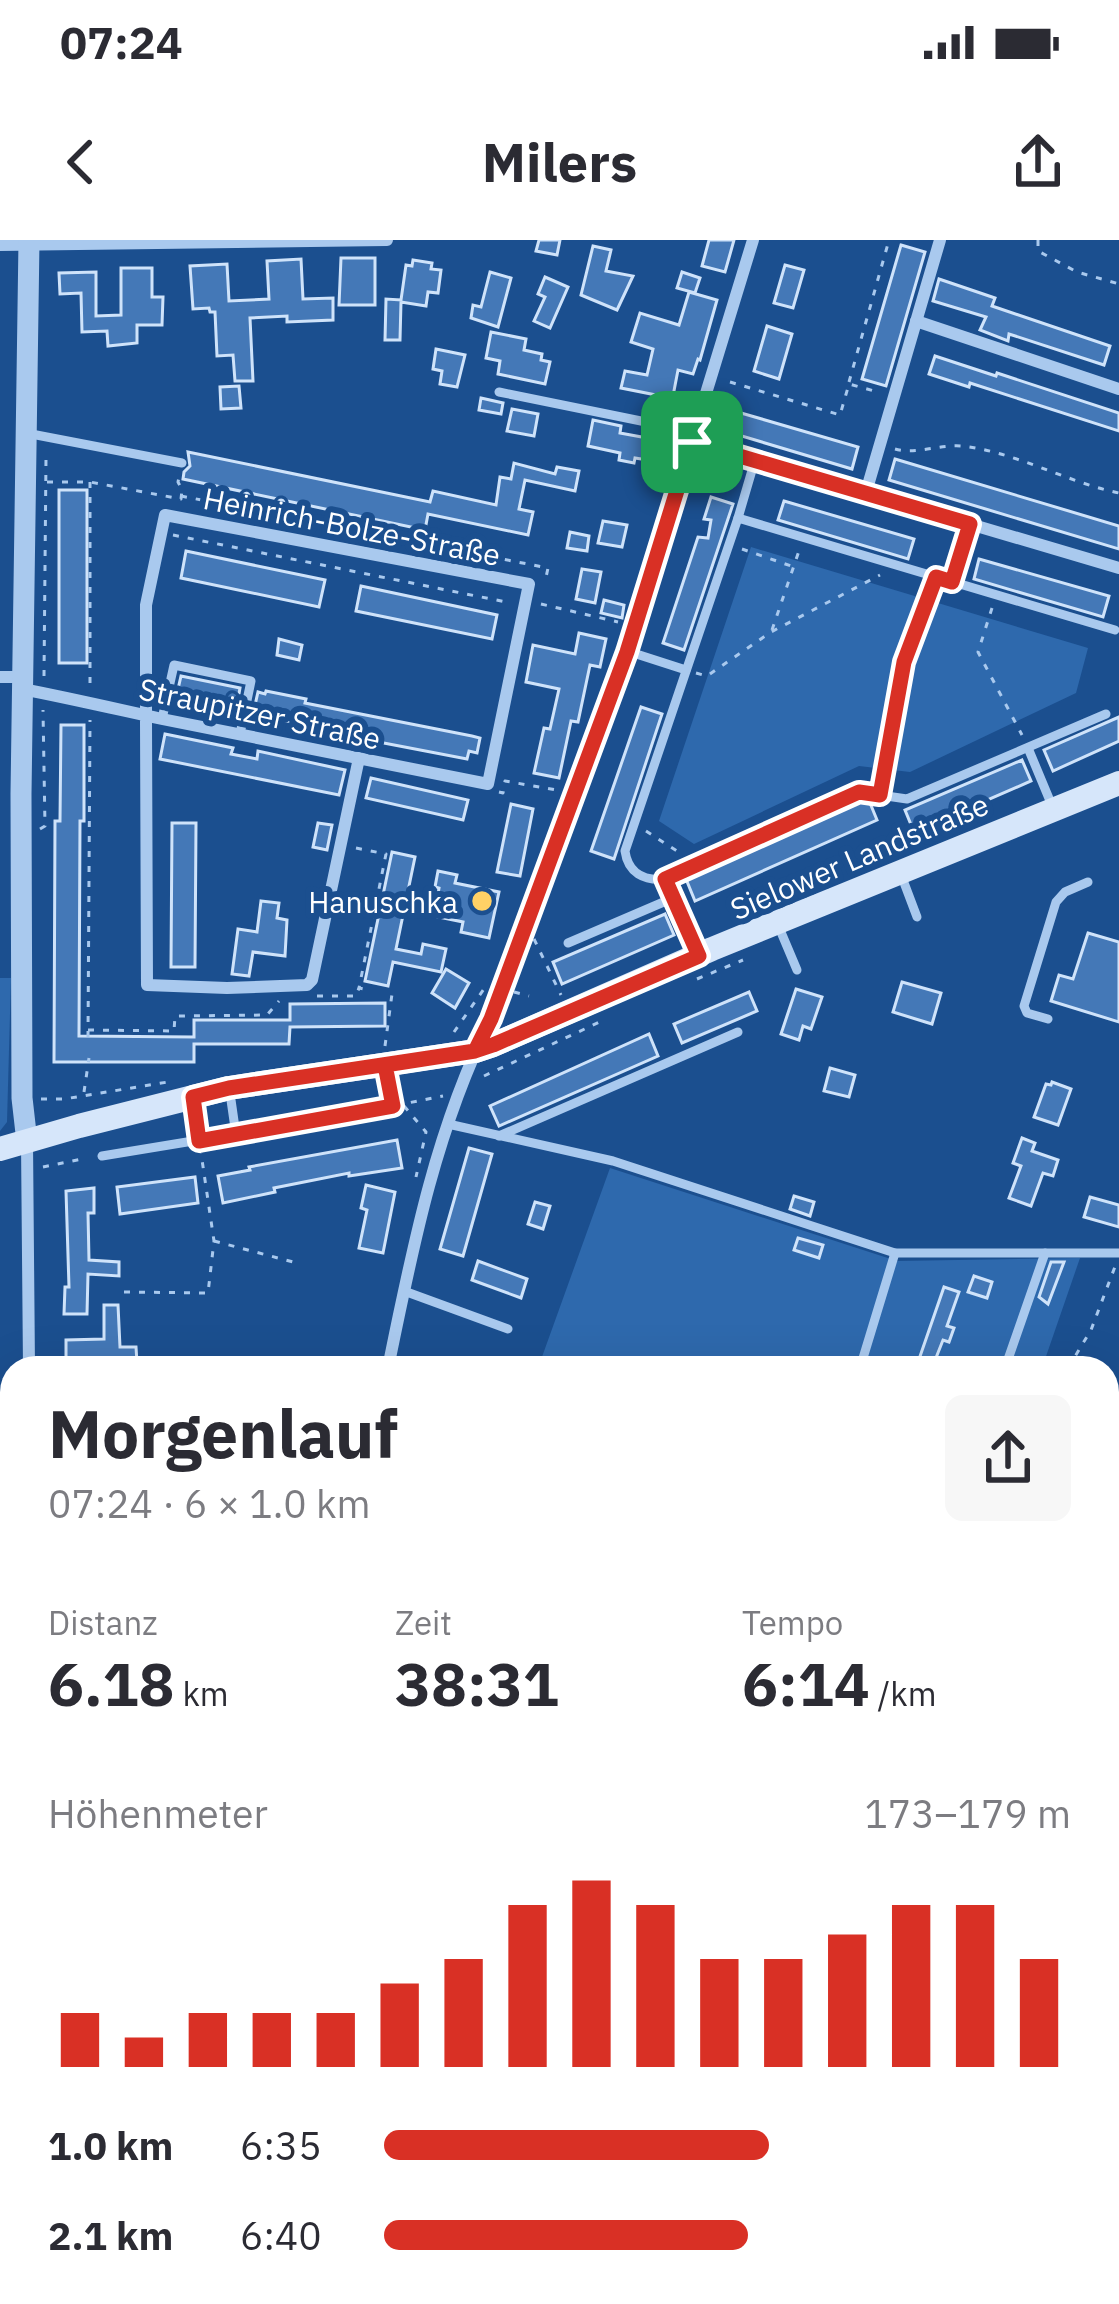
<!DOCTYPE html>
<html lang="de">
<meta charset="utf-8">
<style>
:root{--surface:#fff;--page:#f7f7f7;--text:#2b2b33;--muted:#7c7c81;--accent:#d93025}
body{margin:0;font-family:"IBM Plex Sans",sans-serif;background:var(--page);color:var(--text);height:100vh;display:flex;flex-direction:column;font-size:45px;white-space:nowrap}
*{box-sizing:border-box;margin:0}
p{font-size:39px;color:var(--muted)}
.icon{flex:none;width:66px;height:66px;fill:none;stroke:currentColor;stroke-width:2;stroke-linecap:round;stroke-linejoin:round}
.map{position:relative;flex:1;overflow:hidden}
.panel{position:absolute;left:0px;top:1116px;width:1119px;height:948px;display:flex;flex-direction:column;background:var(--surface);border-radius:36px 36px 0 0;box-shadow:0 12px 48px #0002}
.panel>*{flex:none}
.pin{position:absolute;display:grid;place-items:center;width:102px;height:102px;color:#fff;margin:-51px;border-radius:24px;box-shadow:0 6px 18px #0006}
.round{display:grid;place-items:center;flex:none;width:126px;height:126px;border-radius:18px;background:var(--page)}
.overview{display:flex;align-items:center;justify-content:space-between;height:204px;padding:0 48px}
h1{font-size:66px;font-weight:700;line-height:90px}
.figures{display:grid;grid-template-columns:repeat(3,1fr);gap:18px;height:204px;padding:12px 48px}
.figures div{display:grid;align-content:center}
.figures b{font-size:60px;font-weight:700}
.figures small{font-size:33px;font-weight:400}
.figures p{font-size:33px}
.chart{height:336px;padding:24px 48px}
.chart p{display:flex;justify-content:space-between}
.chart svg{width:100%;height:216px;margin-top:12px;stroke:var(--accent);stroke-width:6}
ul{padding:0 48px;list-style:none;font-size:39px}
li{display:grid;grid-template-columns:192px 144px 1fr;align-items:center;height:90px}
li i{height:30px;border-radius:15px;background:var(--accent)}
.status{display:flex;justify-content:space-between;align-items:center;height:84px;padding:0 60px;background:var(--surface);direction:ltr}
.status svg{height:33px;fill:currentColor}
header{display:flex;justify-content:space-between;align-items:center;height:156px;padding:0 48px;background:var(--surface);font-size:54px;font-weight:700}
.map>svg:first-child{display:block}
</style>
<div class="status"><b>07:24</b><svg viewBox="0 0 49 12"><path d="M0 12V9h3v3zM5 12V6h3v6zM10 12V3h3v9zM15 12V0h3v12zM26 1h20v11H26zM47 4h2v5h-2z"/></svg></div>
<header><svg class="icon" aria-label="back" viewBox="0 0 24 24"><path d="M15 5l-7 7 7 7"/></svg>Milers<svg class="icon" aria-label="share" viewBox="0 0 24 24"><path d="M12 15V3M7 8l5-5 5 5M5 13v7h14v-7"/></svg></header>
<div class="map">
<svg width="1119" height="2064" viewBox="0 0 1119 2064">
<rect width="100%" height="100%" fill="#1b4f8f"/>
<g fill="#2e69ad">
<polygon points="751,307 1088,408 1076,453 910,532 859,526 694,604 659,581"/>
<polygon points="0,738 11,738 7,882 0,891"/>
<polygon points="610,928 897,1021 1080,1018 1042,1128 538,1128"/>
<polygon points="523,2052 1077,2052 1075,2064 532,2064 527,2062"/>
</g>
<g fill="#4478b7" stroke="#cfe3fa" stroke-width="3">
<polygon points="539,0 560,0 557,15 536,11"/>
<polygon points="709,0 734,0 725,32 702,26"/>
<polygon points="901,5 925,12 886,146 862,139"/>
<polygon points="593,6 611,10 606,31 633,36 617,70 581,55"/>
<polygon points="341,18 375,18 375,65 339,65"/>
<polygon points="301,19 303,59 333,58 333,80 287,82 287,76 250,78 253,141 235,141 233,115 217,116 215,72 210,72 209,68 193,69 190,26 227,24 229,61 269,59 267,21"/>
<polygon points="413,20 432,23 431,29 441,30 438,53 428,52 426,66 401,62 400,100 385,100 386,59 401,60 406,25 412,26"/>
<polygon points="785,25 804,30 793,68 774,63"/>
<polygon points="121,28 152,28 152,57 163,57 162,85 137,85 137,103 108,106 107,91 82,92 81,53 60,54 59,33 96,32 96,76 121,75"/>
<polygon points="490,32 511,38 498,87 471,78 473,65 481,67"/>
<polygon points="682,32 700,38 695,53 677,48"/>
<polygon points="545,37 568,47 550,88 534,81 545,57 538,54"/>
<polygon points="939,39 995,58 992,66 1110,106 1104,125 1009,94 1008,101 980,90 986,77 933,61"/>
<polygon points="689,52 717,60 700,120 698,119 693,134 678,130 673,156 680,157 676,179 657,175 661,156 621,148 625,131 647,135 653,109 631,102 640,73 679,85"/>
<polygon points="767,86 792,94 779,139 754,131"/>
<polygon points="491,92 526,99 524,110 542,114 541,120 550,122 545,144 498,134 500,121 486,118"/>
<polygon points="436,109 465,115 457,147 440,144 442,131 433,129"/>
<polygon points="935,116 996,136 997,133 1119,173 1119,191 970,143 969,147 929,134"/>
<polygon points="239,146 241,168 221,169 220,147"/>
<polygon points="481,158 503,163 501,174 479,170"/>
<polygon points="512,169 538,174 534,196 507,191"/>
<polygon points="741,173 858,207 852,229 735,194"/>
<polygon points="593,180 621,186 620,193 658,200 654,221 635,218 634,223 619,220 620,213 588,206"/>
<polygon points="188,212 430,262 433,251 496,265 500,237 511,239 514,223 555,234 557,227 579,231 575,251 525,240 519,269 533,272 528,295 428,274 425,290 183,239 184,232 190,226"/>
<polygon points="895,219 1119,286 1119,309 889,240"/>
<rect x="59" y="250" width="28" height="173"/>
<polygon points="711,257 733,264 684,410 663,403 698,297 708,298 711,280 704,279"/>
<polygon points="784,261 914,299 908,319 778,280"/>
<polygon points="603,281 627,285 622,307 598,303"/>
<polygon points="570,292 589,296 587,311 567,308"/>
<polygon points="186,311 325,340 319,367 181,338"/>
<polygon points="979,319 1109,356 1103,377 974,339"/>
<polygon points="582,329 601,332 595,363 576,359"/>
<polygon points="361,346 497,375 492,399 356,371"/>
<polygon points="604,360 624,365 622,378 601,373"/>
<polygon points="579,393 606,399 600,427 590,425 578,482 571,481 559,538 534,533 544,488 550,489 559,449 526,442 533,405 575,414"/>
<polygon points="279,399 302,405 299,420 277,415"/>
<polygon points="181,436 240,448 236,471 176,458"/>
<polygon points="266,451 306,459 305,463 472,496 480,498 477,513 469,511 467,519 316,490 316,487 253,474 258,452 265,454"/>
<polygon points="641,467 662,474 614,619 591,611"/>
<polygon points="1119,477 1119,501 1053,531 1044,510"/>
<polygon points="61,485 84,485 84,581 80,581 79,796 194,797 194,780 290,780 290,764 385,763 385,786 290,787 289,804 194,804 194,822 54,822 55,581 60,581"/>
<polygon points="165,494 233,508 231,514 257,519 258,511 345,530 339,555 160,519"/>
<polygon points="1022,520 1031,541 914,592 905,570"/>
<polygon points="371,538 468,560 463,580 366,558"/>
<polygon points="861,561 870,563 877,580 695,661 686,639"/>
<polygon points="511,564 533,569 520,636 497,632"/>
<polygon points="172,583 196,583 195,727 171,727"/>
<polygon points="318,583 332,585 327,610 313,607"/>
<polygon points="392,612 415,617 396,709 421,714 423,704 446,709 441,732 393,722 388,746 365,741"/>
<polygon points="438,631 457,635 455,643 499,652 489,698 461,692 463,682 434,676 439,648 435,647"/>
<polygon points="261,661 279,663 277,678 287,680 285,716 253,712 249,736 232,734 238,689 257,692"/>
<polygon points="665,674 674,695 562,744 553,722"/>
<polygon points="1088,693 1119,702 1119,782 1051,761 1059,735 1073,739"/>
<polygon points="446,729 469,743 455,768 432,753"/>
<polygon points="902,742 941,753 932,784 893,772"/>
<polygon points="796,749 822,757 811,789 803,786 799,800 781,794"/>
<polygon points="749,752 757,771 682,803 674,784"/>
<polygon points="649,794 658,816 499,886 490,866"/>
<polygon points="830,828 855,835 849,857 824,851"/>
<polygon points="1052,842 1071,849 1058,885 1034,877 1046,844 1051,845"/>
<polygon points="1022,898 1035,903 1032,911 1058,920 1053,936 1043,933 1031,966 1009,958 1021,926 1013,923"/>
<polygon points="397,900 402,928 349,936 349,933 274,948 275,952 223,963 218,936 250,930 249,927"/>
<polygon points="469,908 492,914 463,1016 440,1009"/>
<polygon points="195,937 198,963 120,974 117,947"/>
<polygon points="366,945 395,952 383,1013 359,1008 367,970 361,968"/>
<polygon points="94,948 94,973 88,973 89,1020 119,1022 119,1036 88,1034 87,1074 64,1074 65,1047 69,1047 66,951"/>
<polygon points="794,956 814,962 810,976 790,969"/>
<polygon points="1090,957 1119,965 1119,987 1084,977"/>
<polygon points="535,962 550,966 543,989 528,984"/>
<polygon points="798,998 823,1005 819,1018 794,1010"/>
<polygon points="478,1021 527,1039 521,1058 472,1040"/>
<polygon points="1051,1022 1064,1022 1048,1064 1039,1057"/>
<polygon points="974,1036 992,1042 987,1058 968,1052"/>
<polygon points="944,1047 959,1052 947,1086 954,1088 949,1102 943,1100 932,1128 926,1128 917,1125"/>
<polygon points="104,1065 118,1065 120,1107 136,1107 137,1123 86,1124 86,1128 66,1128 66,1100 104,1099"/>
<polygon points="12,1315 12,1342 0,1343 0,1316"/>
<polygon points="0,1590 9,1590 12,1632 0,1633"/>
<polygon points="53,2052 93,2052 93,2058 55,2064"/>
</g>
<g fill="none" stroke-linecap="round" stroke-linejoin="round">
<g stroke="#a9c9ee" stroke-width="3" stroke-dasharray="6 9" stroke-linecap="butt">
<polyline points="1038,0 1038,11 1077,32 1119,44"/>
<polyline points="730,142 840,175 849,144 878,152"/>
<polyline points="849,142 889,0"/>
<path d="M895 209C916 215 940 204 962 206 1016 212 1066 242 1119 253"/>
<polyline points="47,242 90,242 181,259 182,250 178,242 179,237"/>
<polyline points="90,242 90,447"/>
<polyline points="181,256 548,328 545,342"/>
<polyline points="173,295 511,363"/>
<polyline points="742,309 794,327"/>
<polyline points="541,364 618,382"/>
<polyline points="992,368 978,412 1022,495"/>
<polyline points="772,390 800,308"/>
<polyline points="696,433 707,436 771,392 880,335"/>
<polyline points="44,436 46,218"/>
<polyline points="883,541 904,422 932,348"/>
<polyline points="499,552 503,553 505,541 562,551"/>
<polyline points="40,589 45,586 43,470"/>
<polyline points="646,591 683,615"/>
<polyline points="356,608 386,614 359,748 369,750"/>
<polyline points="678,669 692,699"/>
<polyline points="534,699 561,755"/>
<polyline points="697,739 743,720"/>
<polyline points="514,752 529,756"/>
<polyline points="317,756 356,756 359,748"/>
<polyline points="88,790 174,791 175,776 267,775 279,761"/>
<polyline points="454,792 486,746"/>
<polyline points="88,797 90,480"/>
<polyline points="385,806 392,754 387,753"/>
<polyline points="484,836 606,779"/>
<polyline points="389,845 392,865"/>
<polyline points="84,852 89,818"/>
<polyline points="41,859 64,859 168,842"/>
<polyline points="404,866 426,892 416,937"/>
<polyline points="352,874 443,856"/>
<polyline points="43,927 87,918"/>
<polyline points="214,1001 293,1022"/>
<polyline points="124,1052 208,1053 214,1001 201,913"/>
<polyline points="1068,1128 1091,1090 1116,1024"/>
<polyline points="1107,2020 1119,1945"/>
<polyline points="601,2064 605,2052"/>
</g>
<g stroke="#a9c9ee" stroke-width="9">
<polyline points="499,152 695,192"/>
<polyline points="26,193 182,223"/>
<polyline points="738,278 755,220"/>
<polyline points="952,342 970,284"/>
<polyline points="627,411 686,430"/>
<path d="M1106 474 907 559 859 552 665 639C644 641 628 633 625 611L738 278 1115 390"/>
<polyline points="162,479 174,425 251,441 240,494"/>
<polyline points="1028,508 1053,568"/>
<polyline points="900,632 917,677"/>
<polyline points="778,685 797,730"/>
<polyline points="568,703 673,658 665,639"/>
<polyline points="1048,779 1027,773 1024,766 1056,662 1065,652 1088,642"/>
<polyline points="230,853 236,895"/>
<polyline points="448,884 613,921 895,1013 1119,1013"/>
<polyline points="499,896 738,792"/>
<polyline points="102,916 339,877"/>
<polyline points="404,1051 508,1089"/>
<polyline points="860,1128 895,1013"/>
<polyline points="1005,1128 1045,1013"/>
<polyline points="1107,1704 1109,1705"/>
<polyline points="687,2064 690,2052"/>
<polyline points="849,2064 852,2052"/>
</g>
<g stroke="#a9c9ee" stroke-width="12">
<polyline points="0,5 387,0"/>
<polyline points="916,81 1119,149"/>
<polyline points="692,202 1119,328"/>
<polyline points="866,252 940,0"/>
<polyline points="0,437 23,437"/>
<path d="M22 449C69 458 116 469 162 479L488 544 529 344 165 275 146 365V483L147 745 227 748 307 745 312 740 359 518"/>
<polyline points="27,902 29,1128"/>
<path d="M388 1128C412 1010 436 888 491 779L627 411 753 0"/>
<polyline points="0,1394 12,1392"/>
<polyline points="0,1828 12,1825"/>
<polyline points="146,2052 149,2064"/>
<polyline points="510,2052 515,2064"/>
</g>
<polyline stroke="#a9c9ee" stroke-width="21" points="27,902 22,858 21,554 29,0"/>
<g stroke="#d6e6fa" stroke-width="24">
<polyline points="0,909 79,886 229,848 475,811 493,805 712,709 1119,543"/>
<polyline points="1107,1880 1119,1802"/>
<polyline points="1079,2064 1081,2052"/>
</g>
</g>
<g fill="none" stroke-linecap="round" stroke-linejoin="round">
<g stroke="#fff" stroke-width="24">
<polyline id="route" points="692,202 627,412 491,779 475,811 229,848 193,857 199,901 393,866 385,825 475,811 493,805 699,716 665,639 859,552 880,555 904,422 936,337 952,342 970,284 692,202"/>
</g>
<use href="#route" stroke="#d93025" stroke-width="15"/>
</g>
<circle fill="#ffd166" stroke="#1b4f8f" stroke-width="4.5" cx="482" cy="661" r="12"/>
<g text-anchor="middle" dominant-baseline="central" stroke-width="12" stroke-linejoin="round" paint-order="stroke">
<g font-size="30" fill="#fff" stroke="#1b4f8f">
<text transform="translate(352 286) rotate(11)">Heinrich-Bolze-Straße</text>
<text transform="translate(260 473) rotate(12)">Straupitzer Straße</text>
<text transform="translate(859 616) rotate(-23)">Sielower Landstraße</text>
</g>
<g font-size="30" fill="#fff" stroke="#1b4f8f" text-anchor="end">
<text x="458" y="661">Hanuschka</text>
</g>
</g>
</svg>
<div class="pin" style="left:692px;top:202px;background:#1e9e55"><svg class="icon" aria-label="arrive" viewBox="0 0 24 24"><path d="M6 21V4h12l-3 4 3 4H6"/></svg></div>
<section class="panel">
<div class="overview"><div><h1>Morgenlauf</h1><p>07:24 · 6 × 1.0 km</p></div><a class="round"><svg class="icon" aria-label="share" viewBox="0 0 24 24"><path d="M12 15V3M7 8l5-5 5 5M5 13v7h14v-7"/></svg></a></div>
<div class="figures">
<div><p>Distanz</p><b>6.18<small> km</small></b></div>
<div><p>Zeit</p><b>38:31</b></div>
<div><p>Tempo</p><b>6:14<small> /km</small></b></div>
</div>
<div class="chart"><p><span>Höhenmeter</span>173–179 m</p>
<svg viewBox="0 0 160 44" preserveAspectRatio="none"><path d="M5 44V33M15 44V38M25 44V33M35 44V33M45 44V33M55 44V27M65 44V22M75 44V11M85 44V6M95 44V11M105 44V22M115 44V22M125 44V17M135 44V11M145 44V11M155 44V22"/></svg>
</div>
<ul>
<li><b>1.0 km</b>6:35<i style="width:56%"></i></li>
<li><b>2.1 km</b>6:40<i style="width:53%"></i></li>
</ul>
</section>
</div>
